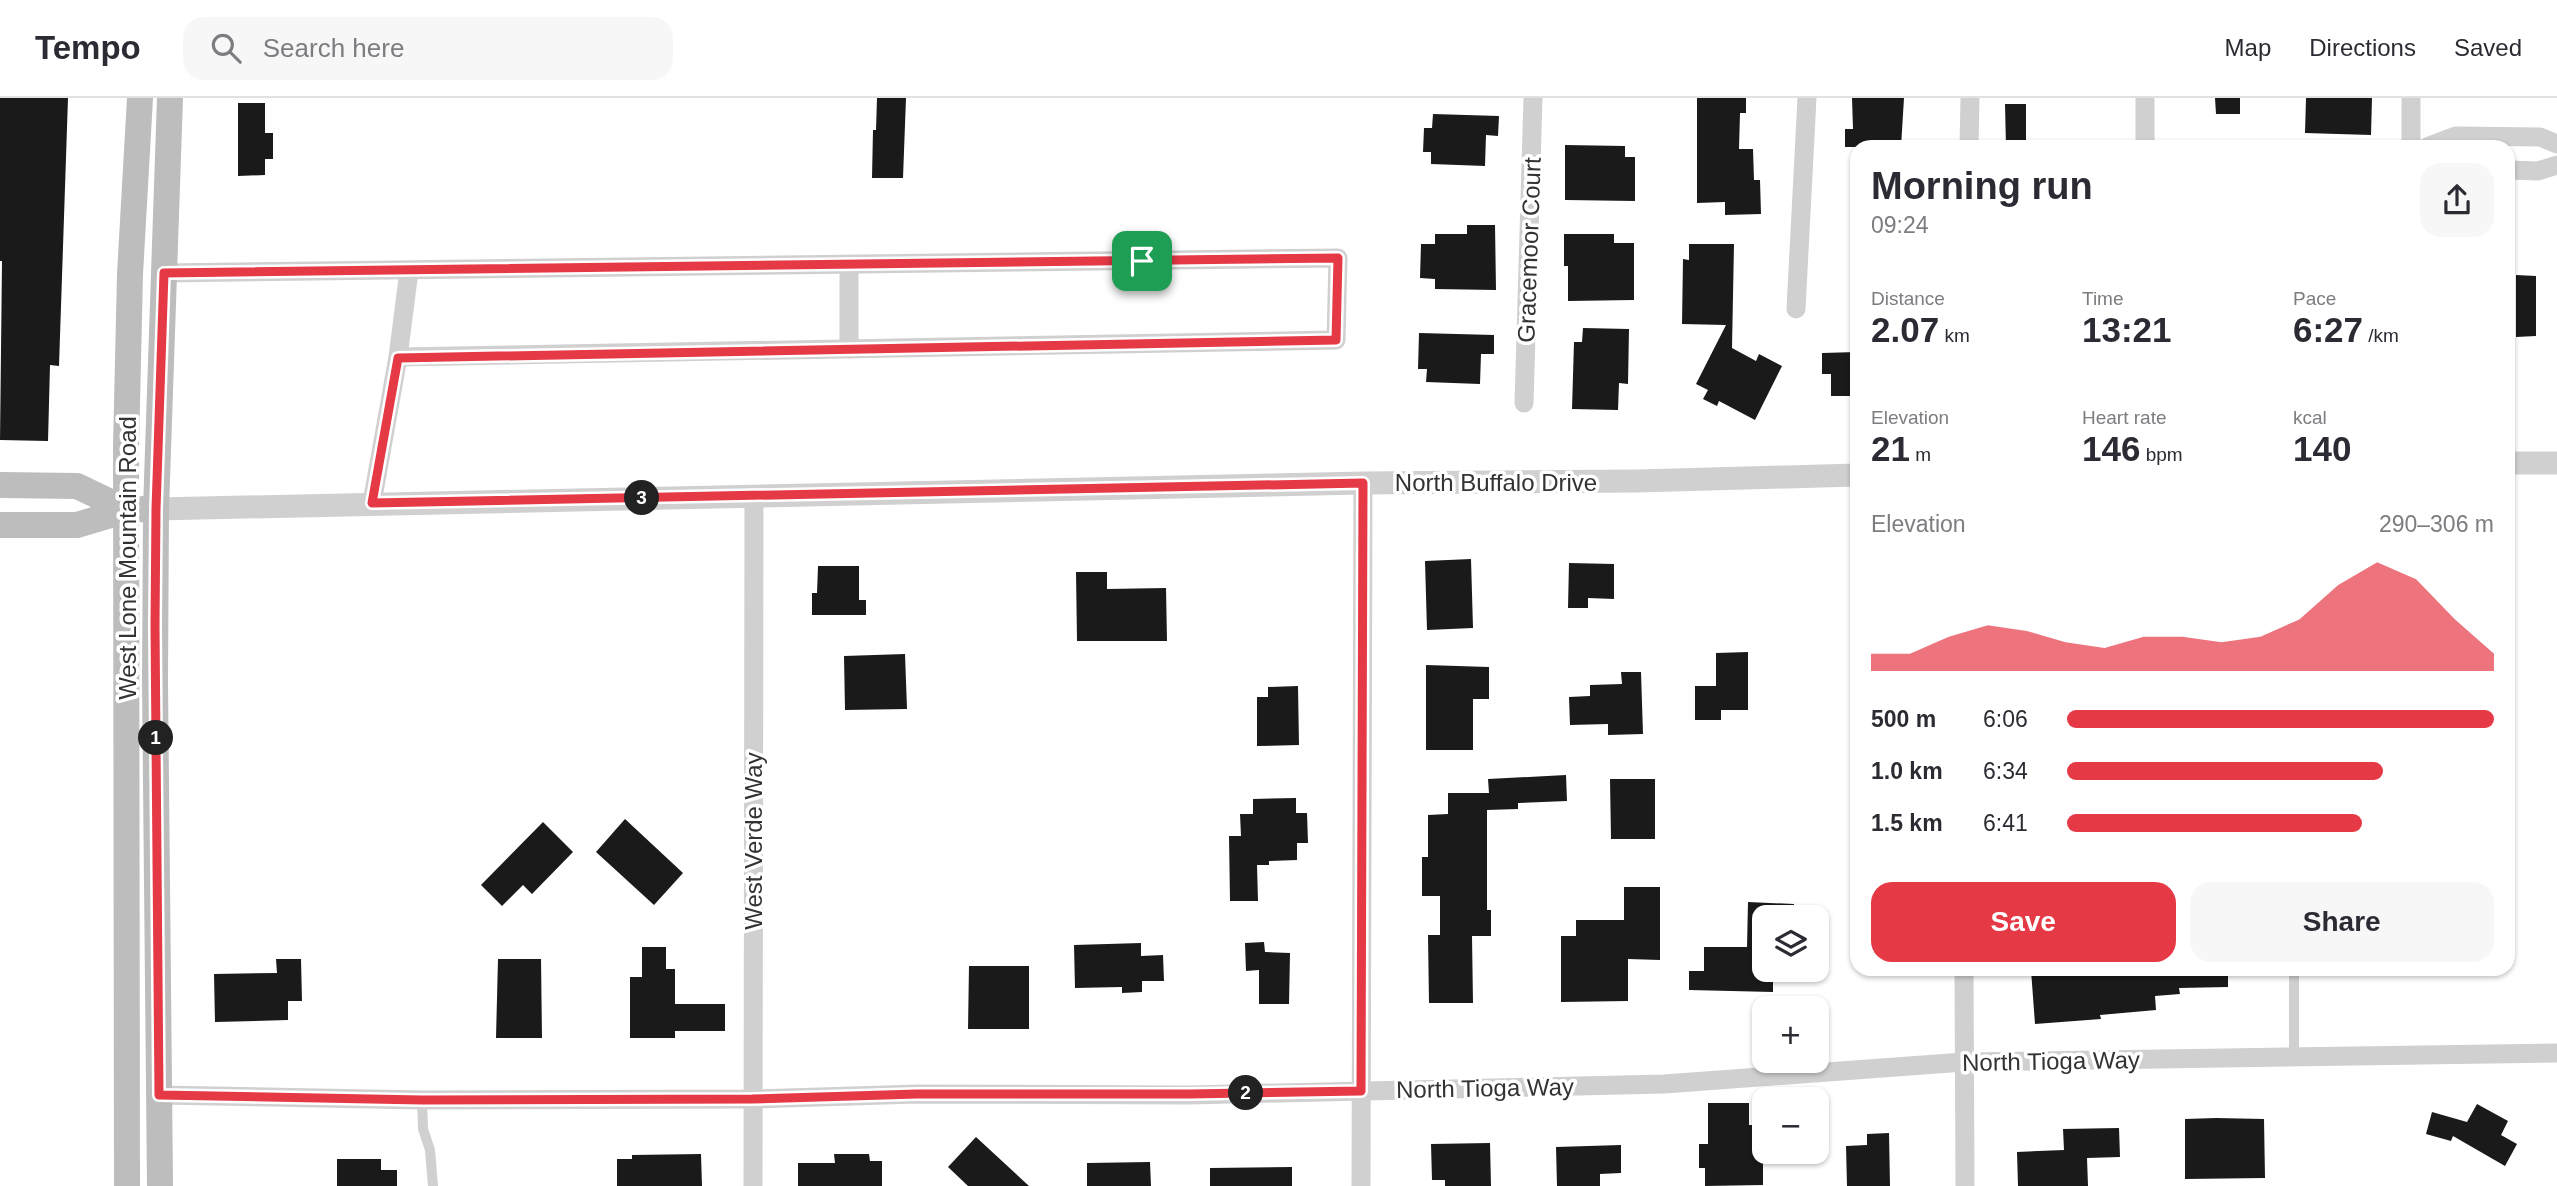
<!DOCTYPE html>
<meta charset="utf-8">
<style>
:root{--surface:#fff;--page:#f7f7f7;--text:#2b2b33;--muted:#7c7c81;--line:#e1e1e2;--accent:#e63946}
body{margin:0;font-family:Arial,sans-serif;background:var(--page);color:var(--text);height:100vh;display:flex;flex-direction:column;font-size:26px;white-space:nowrap}
*{box-sizing:border-box;margin:0}
p{font-size:23px;color:var(--muted)}
.icon{flex:none;width:38px;height:38px;fill:none;stroke:currentColor;stroke-width:2;stroke-linecap:round;stroke-linejoin:round}
.map{position:relative;flex:1;overflow:hidden}
.details{position:absolute;left:1850px;top:42px;width:665px;height:836px;display:flex;flex-direction:column;background:var(--surface);border-radius:21px;box-shadow:0 2px 5px #0004}
.details>*{flex:none}
.tools{position:absolute;left:1752px;top:807px;display:grid;gap:14px}
.tools a{display:grid;place-items:center;width:77px;height:77px;border-radius:14px;background:var(--surface);box-shadow:0 2px 5px #0004;font-size:35px}
.pin{position:absolute;display:grid;place-items:center;width:60px;height:60px;color:#fff;margin:-30px;border-radius:14px;box-shadow:0 4px 10px #0006}
.km{position:absolute;width:35px;height:35px;margin:-18px;border-radius:50%;background:#222;color:#fff;font-size:19px;line-height:35px;text-align:center}
.round{display:grid;place-items:center;flex:none;width:74px;height:74px;border-radius:21px;background:var(--page)}
.head{display:flex;align-items:center;justify-content:space-between;height:119px;padding:0 21px}
h1{font-size:38px;font-weight:700;line-height:52px}
.figures{display:grid;grid-template-columns:repeat(3,1fr);gap:10px;height:119px;padding:7px 21px}
.figures div{display:grid;align-content:center}
.figures b{font-size:35px;font-weight:700}
.figures small{font-size:19px;font-weight:400}
.figures p{font-size:19px}
.chart{height:196px;padding:14px 21px}
.chart p{display:flex;justify-content:space-between}
.chart svg{width:100%;height:126px;margin-top:7px;fill:var(--accent);opacity:.7}
.action{display:flex;gap:14px;margin-top:auto;padding:14px 21px}
.action a{flex:1;height:80px;border-radius:21px;background:var(--accent);color:#fff;font-size:28px;font-weight:700;line-height:80px;text-align:center}
.action a+a{background:var(--page);color:var(--text)}
ul{padding:0 21px;list-style:none;font-size:23px}
li{display:grid;grid-template-columns:112px 84px 1fr;align-items:center;height:52px}
li i{height:18px;border-radius:9px;background:var(--accent)}
header{display:flex;align-items:center;gap:42px;box-sizing:border-box;height:98px;padding:0 35px;background:var(--surface);border-bottom:2px solid var(--line)}
header strong{font-size:33px}
nav{display:flex;gap:38px;margin-inline-start:auto;font-size:24px}
.search{width:490px;height:63px;background:var(--page);display:flex;align-items:center;gap:18px;box-sizing:border-box;padding:0 24px;border-radius:21px;color:var(--muted);font-size:26px}
.map>svg:first-child{display:block}
</style>
<header>
<strong>Tempo</strong>
<div class="search"><svg class="icon" aria-label="search" viewBox="0 0 24 24"><circle cx="10" cy="10" r="6"/><path d="M15 15l6 6"/></svg>Search here</div>
<nav><a>Map</a><a>Directions</a><a>Saved</a></nav>
</header>
<div class="map">
<svg width="2557" height="1088" viewBox="0 0 2557 1088">
<rect width="100%" height="100%" fill="#fff"/>
<g fill="#1a1a1a">
<polygon points="0,0 68,0 59,268 50,267 48,343 0,342 2,163 0,163"/>
<polygon points="877,0 906,0 903,80 872,80 873,32 876,32"/>
<polygon points="1697,0 1746,0 1746,15 1740,15 1739,51 1753,51 1754,82 1760,82 1761,116 1725,117 1725,104 1697,105"/>
<polygon points="1852,0 1904,0 1901,49 1845,49 1845,31 1853,31"/>
<polygon points="2215,0 2240,0 2240,16 2216,16"/>
<polygon points="2306,0 2372,0 2371,37 2305,35"/>
<polygon points="238,5 265,5 265,35 273,35 273,61 265,61 265,77 238,78"/>
<polygon points="2005,6 2026,6 2026,49 2006,49"/>
<polygon points="1433,16 1499,18 1498,38 1486,37 1485,68 1431,66 1431,54 1423,54 1424,30 1432,30"/>
<polygon points="1565,47 1625,48 1625,59 1635,59 1635,103 1565,102"/>
<polygon points="1467,127 1495,127 1496,192 1435,191 1435,181 1420,180 1421,146 1435,146 1435,136 1467,136"/>
<polygon points="1564,136 1614,136 1614,145 1634,145 1634,202 1568,203 1568,168 1564,168"/>
<polygon points="1689,146 1734,146 1732,250 1756,263 1759,256 1782,268 1755,322 1719,303 1717,308 1703,301 1708,292 1696,286 1726,227 1682,226 1683,161 1689,162"/>
<polygon points="2516,177 2536,178 2536,238 2516,239"/>
<polygon points="1583,230 1629,231 1628,286 1619,285 1618,312 1572,311 1574,244 1582,244"/>
<polygon points="1419,235 1494,237 1494,256 1481,256 1480,286 1426,284 1427,271 1418,271"/>
<polygon points="1857,254 1857,298 1831,298 1831,276 1822,276 1822,255"/>
<polygon points="1471,461 1473,530 1427,532 1425,463"/>
<polygon points="1569,465 1614,466 1614,501 1588,500 1588,510 1568,510"/>
<polygon points="818,468 859,468 859,502 866,502 866,517 812,517 812,495 817,495"/>
<polygon points="1076,474 1107,474 1107,491 1166,490 1167,543 1077,543"/>
<polygon points="1748,554 1748,612 1721,612 1721,622 1695,622 1695,588 1716,588 1716,555"/>
<polygon points="905,556 907,611 845,612 844,558"/>
<polygon points="1426,567 1489,569 1489,601 1473,601 1473,652 1426,652"/>
<polygon points="1621,574 1641,574 1643,636 1608,637 1608,626 1570,627 1569,599 1590,598 1590,587 1622,586"/>
<polygon points="1298,588 1299,647 1257,648 1257,599 1268,599 1268,589"/>
<polygon points="1566,677 1567,703 1518,705 1518,711 1487,712 1487,812 1491,812 1491,838 1472,838 1473,905 1429,905 1428,837 1440,837 1440,798 1422,798 1422,759 1428,759 1428,717 1448,716 1448,695 1489,695 1488,681"/>
<polygon points="1610,681 1655,681 1655,741 1611,741"/>
<polygon points="1296,700 1296,715 1307,715 1308,745 1297,745 1297,762 1269,763 1269,767 1257,767 1258,803 1230,803 1229,738 1241,738 1240,716 1253,716 1253,701"/>
<polygon points="625,721 683,775 654,807 596,754"/>
<polygon points="543,724 573,754 532,796 523,787 502,808 481,787"/>
<polygon points="1624,789 1660,789 1660,862 1628,861 1628,903 1561,904 1561,838 1576,838 1576,822 1624,822"/>
<polygon points="1748,804 1794,806 1793,819 1764,819 1764,872 1773,872 1773,894 1689,892 1689,873 1704,873 1704,849 1747,849"/>
<polygon points="1264,844 1265,854 1290,855 1289,906 1259,906 1259,872 1246,873 1245,845"/>
<polygon points="1141,845 1141,858 1163,857 1164,883 1142,883 1142,894 1122,895 1122,889 1075,890 1074,847"/>
<polygon points="642,849 666,849 666,871 675,871 675,906 725,906 725,933 675,933 675,940 630,940 630,879 642,879"/>
<polygon points="276,861 301,861 302,903 288,903 288,922 215,924 214,876 277,875"/>
<polygon points="498,861 541,861 542,940 496,940"/>
<polygon points="969,868 1029,868 1029,931 968,931"/>
<polygon points="2031,872 2228,872 2228,889 2179,890 2180,896 2155,898 2156,912 2100,917 2101,921 2035,926"/>
<polygon points="1708,1005 1749,1005 1749,1027 1763,1027 1763,1087 1705,1088 1705,1070 1699,1070 1699,1046 1708,1046"/>
<polygon points="2477,1006 2508,1023 2501,1037 2517,1046 2505,1068 2453,1038 2451,1043 2426,1036 2432,1014 2467,1024"/>
<polygon points="2216,1020 2264,1021 2265,1080 2185,1081 2185,1021"/>
<polygon points="2119,1030 2120,1059 2087,1060 2088,1088 2018,1088 2017,1054 2064,1052 2063,1031"/>
<polygon points="1889,1035 1890,1088 1847,1088 1846,1048 1867,1047 1867,1036"/>
<polygon points="976,1039 1029,1088 968,1088 948,1069"/>
<polygon points="1490,1045 1491,1088 1445,1088 1445,1082 1432,1082 1431,1046"/>
<polygon points="1621,1047 1621,1075 1600,1076 1600,1088 1557,1088 1556,1049"/>
<polygon points="701,1056 702,1088 617,1088 617,1061 632,1061 632,1057"/>
<polygon points="834,1056 869,1056 870,1063 882,1063 882,1088 798,1088 798,1065 835,1065"/>
<polygon points="337,1061 381,1061 381,1072 397,1072 397,1088 337,1088"/>
<polygon points="1150,1064 1151,1088 1087,1088 1087,1065"/>
<polygon points="1292,1069 1292,1088 1210,1088 1210,1070"/>
</g>
<g fill="none" stroke-linecap="round" stroke-linejoin="round">
<g stroke="#d0d0d0" stroke-width="10">
<polyline points="2294,959 2294,872"/>
<polyline points="422,1002 423,1031 430,1052 433,1088"/>
</g>
<g stroke="#d0d0d0" stroke-width="19">
<polyline points="1969,49 1970,0"/>
<polyline points="2145,49 2145,0"/>
<polyline points="2411,49 2411,0"/>
<polyline points="2427,49 2456,38 2540,39 2557,46"/>
<polyline points="2508,72 2538,73 2557,67"/>
<polyline points="849,167 849,251"/>
<polyline points="164,175 1338,160 1336,242 398,259"/>
<polyline points="1796,211 1807,0"/>
<polyline points="1524,305 1533,0"/>
<polyline points="372,405 398,259 409,173"/>
<polyline points="1964,872 1965,1088"/>
<polyline points="159,997 422,1002 752,1001 917,996 1190,997 1664,986 1964,964 2557,955"/>
<polyline points="753,1088 754,398"/>
<polyline points="1361,1088 1363,385"/>
</g>
<g stroke="#d0d0d0" stroke-width="23">
<polyline points="2508,365 2557,365"/>
<polyline points="156,411 1363,385 1638,383 1857,377"/>
</g>
<g stroke="#bdbdbd" stroke-width="26">
<polyline points="0,387 77,388 127,412"/>
<polyline points="0,427 77,427 127,412 144,411"/>
<polyline points="127,1088 126,349 130,176 140,0"/>
<polyline points="160,1088 155,583 156,411 170,0"/>
</g>
</g>
<g fill="none" stroke-linecap="round" stroke-linejoin="round">
<g stroke="#fff" stroke-width="14">
<polygon id="route" points="1338,160 1336,242 398,260 372,405 1363,385 1361,993 1190,996 917,996 752,1001 422,1002 159,997 155,527 156,411 164,175"/>
</g>
<use href="#route" stroke="#e63946" stroke-width="9"/>
</g>
<g text-anchor="middle" dominant-baseline="central" stroke-width="7" stroke-linejoin="round" paint-order="stroke">
<g font-size="24" fill="#333" stroke="#fff">
<text transform="translate(1529 152) rotate(-88)">Gracemoor Court</text>
<text x="1496" y="384">North Buffalo Drive</text>
<text transform="translate(127 460) rotate(-90)">West Lone Mountain Road</text>
<text transform="translate(753 743) rotate(-90)">West Verde Way</text>
<text transform="translate(2051 963) rotate(-1)">North Tioga Way</text>
<text transform="translate(1485 990) rotate(-1)">North Tioga Way</text>
</g>
</g>
</svg>
<div class="tools">
<a><svg class="icon" aria-label="layers" viewBox="0 0 24 24"><path d="M12 4l9 5-9 5-9-5zM3 14l9 5 9-5"/></svg></a>
<a>+</a>
<a>−</a>
</div>
<div class="pin" style="left:1142px;top:163px;background:#1e9e55"><svg class="icon" aria-label="arrive" viewBox="0 0 24 24"><path d="M6 21V4h12l-3 4 3 4H6"/></svg></div>
<b class="km" style="left:156px;top:640px">1</b>
<b class="km" style="left:1246px;top:995px">2</b>
<b class="km" style="left:642px;top:400px">3</b>
<section class="details">
<div class="head"><div><h1>Morning run</h1><p>09:24</p></div><a class="round"><svg class="icon" aria-label="share" viewBox="0 0 24 24"><path d="M12 15V3M7 8l5-5 5 5M5 13v7h14v-7"/></svg></a></div>
<div class="figures">
<div><p>Distance</p><b>2.07<small> km</small></b></div>
<div><p>Time</p><b>13:21</b></div>
<div><p>Pace</p><b>6:27<small> /km</small></b></div>
</div>
<div class="figures">
<div><p>Elevation</p><b>21<small> m</small></b></div>
<div><p>Heart rate</p><b>146<small> bpm</small></b></div>
<div><p>kcal</p><b>140</b></div>
</div>
<div class="chart"><p><span>Elevation</span>290–306 m</p>
<svg viewBox="0 0 160 44" preserveAspectRatio="none"><path d="M0 44V38L10 38L20 32L30 28L40 30L50 34L60 36L70 32L80 32L90 34L100 32L110 26L120 14L130 6L140 12L150 26L160 38V44z"/></svg>
</div>
<ul>
<li><b>500 m</b>6:06<i style="width:100%"></i></li>
<li><b>1.0 km</b>6:34<i style="width:74%"></i></li>
<li><b>1.5 km</b>6:41<i style="width:69%"></i></li>
</ul>
<div class="action"><a>Save</a><a>Share</a></div>
</section>
</div>
